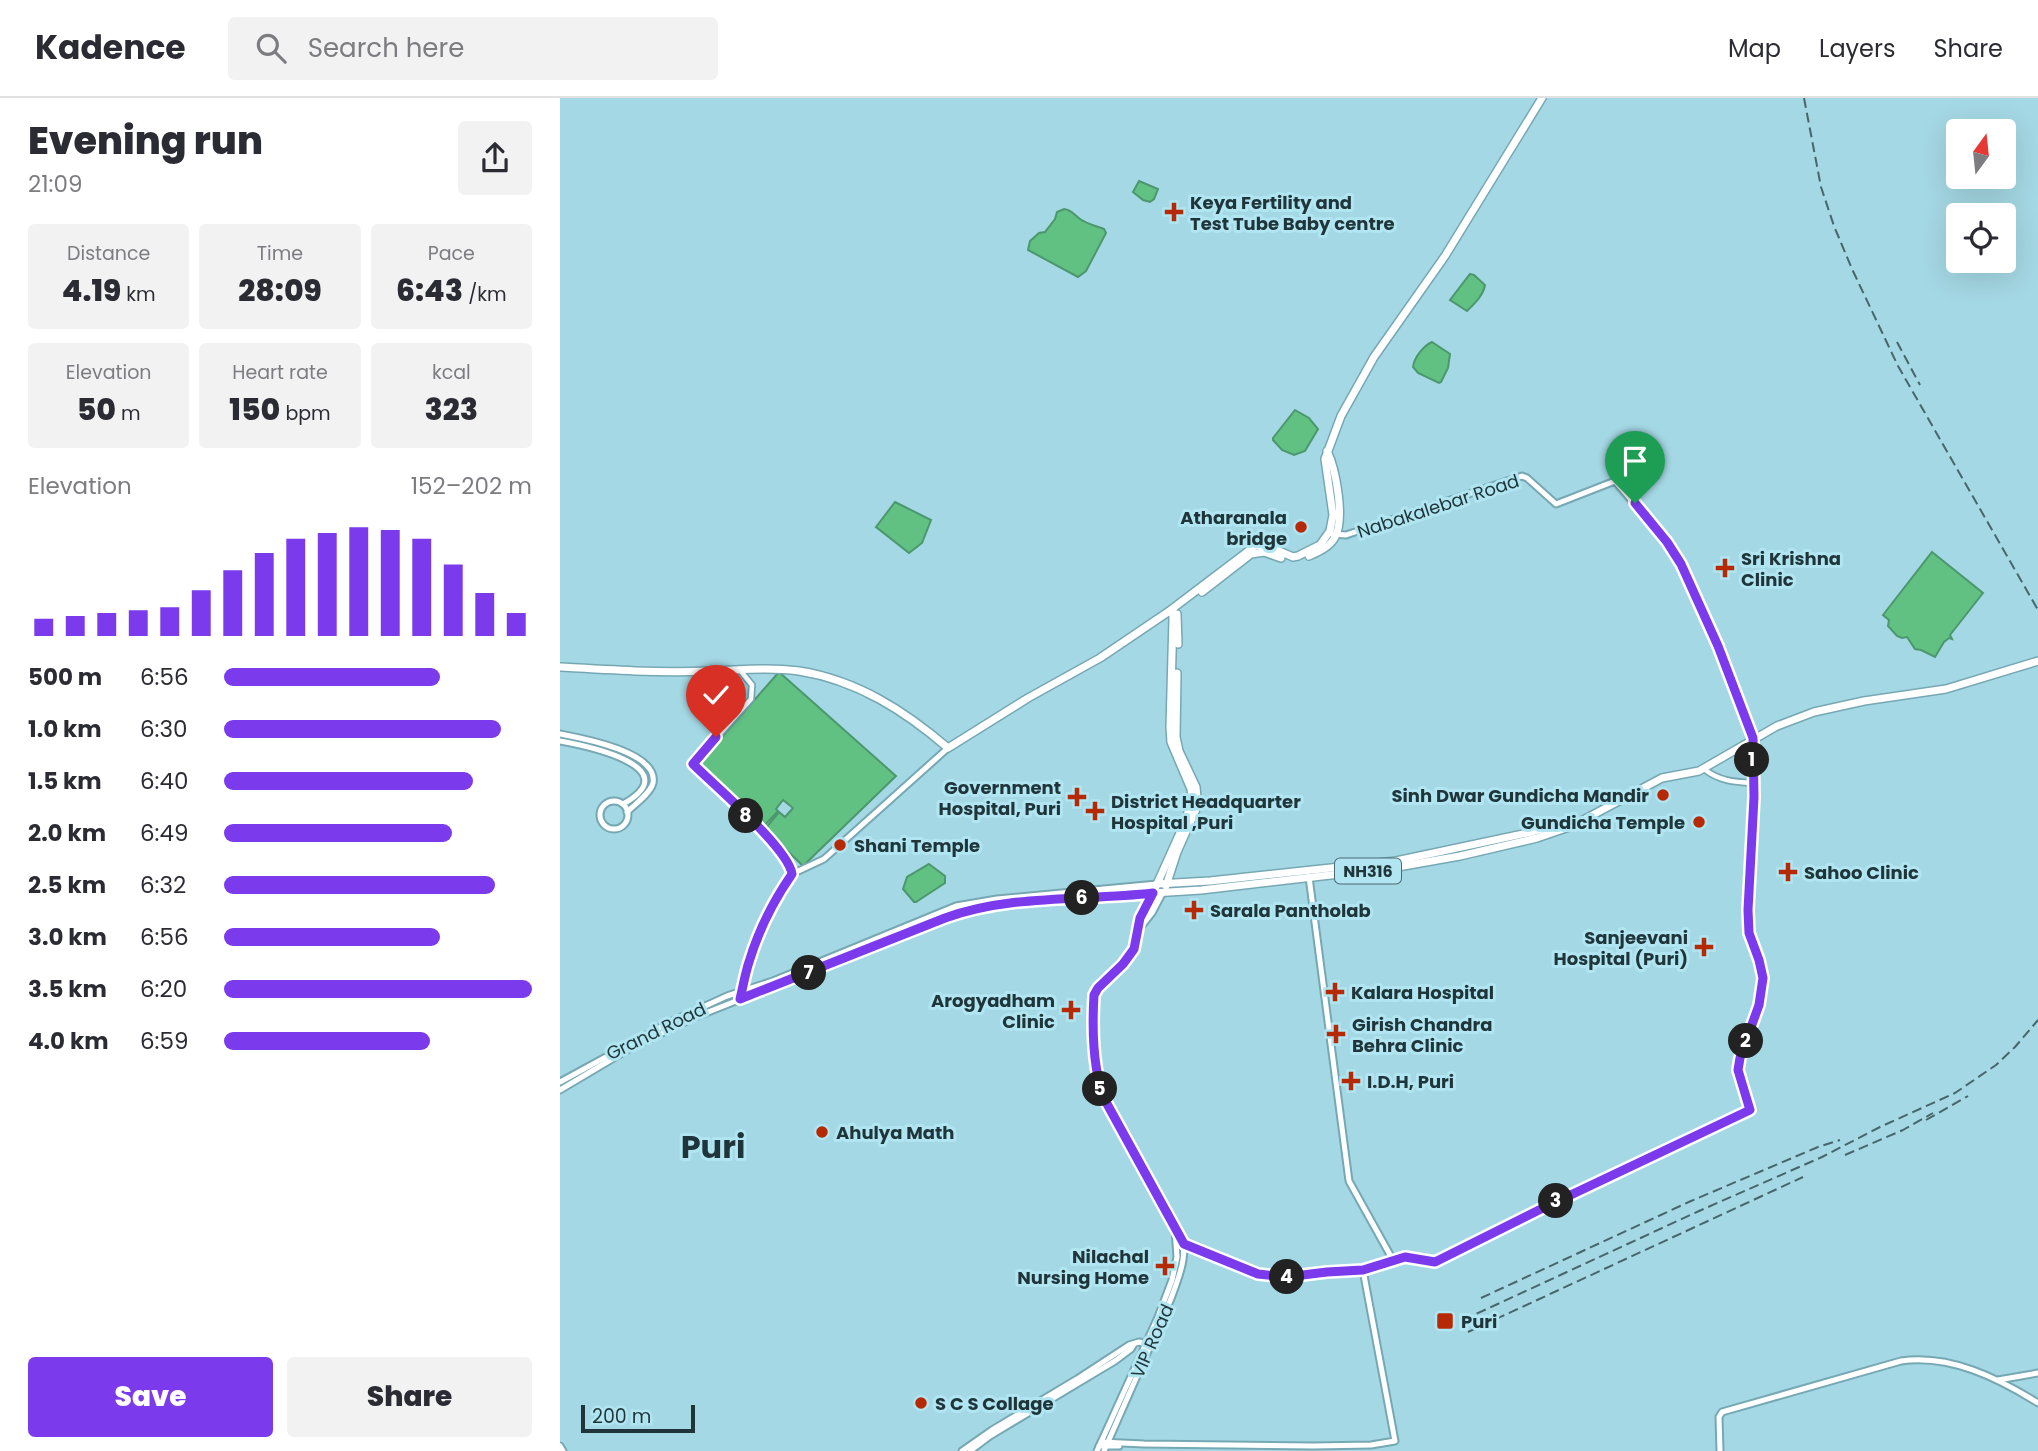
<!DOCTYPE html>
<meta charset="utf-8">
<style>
:root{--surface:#fff;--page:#f2f2f3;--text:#2b2b33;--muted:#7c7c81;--line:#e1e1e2;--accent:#7c3aed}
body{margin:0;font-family:Poppins,sans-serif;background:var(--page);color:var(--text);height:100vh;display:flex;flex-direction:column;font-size:26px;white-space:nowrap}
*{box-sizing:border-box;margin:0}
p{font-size:23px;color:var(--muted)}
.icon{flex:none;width:38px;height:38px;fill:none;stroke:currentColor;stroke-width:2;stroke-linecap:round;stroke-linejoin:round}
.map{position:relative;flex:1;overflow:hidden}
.sheet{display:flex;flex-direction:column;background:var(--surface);width:560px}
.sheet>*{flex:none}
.needle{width:46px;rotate:15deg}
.tools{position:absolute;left:1386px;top:21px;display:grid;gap:14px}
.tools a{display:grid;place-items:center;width:70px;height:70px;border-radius:7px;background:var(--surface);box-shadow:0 7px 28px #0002;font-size:35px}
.scale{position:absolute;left:21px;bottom:18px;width:114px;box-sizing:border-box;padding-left:7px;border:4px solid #1f3539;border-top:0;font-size:19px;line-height:24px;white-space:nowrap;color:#1f3539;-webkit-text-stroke:5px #b0e5f1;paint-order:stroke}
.pin{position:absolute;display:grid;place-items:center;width:60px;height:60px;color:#fff;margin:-72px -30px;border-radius:50% 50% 50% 0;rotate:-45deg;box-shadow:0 0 7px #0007}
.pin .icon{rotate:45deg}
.km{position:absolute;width:35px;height:35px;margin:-18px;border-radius:50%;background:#222;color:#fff;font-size:19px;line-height:35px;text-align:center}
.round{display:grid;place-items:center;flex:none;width:74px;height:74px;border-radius:7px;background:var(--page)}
.summary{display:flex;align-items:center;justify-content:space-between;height:119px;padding:0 28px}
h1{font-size:38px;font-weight:800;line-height:52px}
.figures{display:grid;grid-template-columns:repeat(3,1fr);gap:10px;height:119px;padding:7px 28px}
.figures div{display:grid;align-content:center;border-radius:7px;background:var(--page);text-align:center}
.figures b{font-size:30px;font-weight:800}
.figures small{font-size:19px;font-weight:400}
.figures p{font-size:19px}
.chart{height:196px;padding:14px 28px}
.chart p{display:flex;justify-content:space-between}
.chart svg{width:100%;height:126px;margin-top:7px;stroke:var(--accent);stroke-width:6}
.button{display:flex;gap:14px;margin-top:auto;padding:14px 28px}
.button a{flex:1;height:80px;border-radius:7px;background:var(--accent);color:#fff;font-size:28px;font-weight:800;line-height:80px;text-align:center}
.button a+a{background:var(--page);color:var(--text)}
ul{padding:0 28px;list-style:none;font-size:23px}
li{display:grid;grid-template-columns:112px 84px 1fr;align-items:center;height:52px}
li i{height:18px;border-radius:9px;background:var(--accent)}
header{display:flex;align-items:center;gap:42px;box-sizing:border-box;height:98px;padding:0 35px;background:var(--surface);border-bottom:2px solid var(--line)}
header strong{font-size:33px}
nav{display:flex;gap:38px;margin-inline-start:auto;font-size:24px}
.search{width:490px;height:63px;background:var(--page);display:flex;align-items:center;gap:18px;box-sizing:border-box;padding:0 24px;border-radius:7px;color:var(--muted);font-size:26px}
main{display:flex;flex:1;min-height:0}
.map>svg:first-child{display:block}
</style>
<header>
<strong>Kadence</strong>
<div class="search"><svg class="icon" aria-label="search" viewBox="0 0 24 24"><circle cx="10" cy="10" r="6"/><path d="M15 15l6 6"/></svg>Search here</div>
<nav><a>Map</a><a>Layers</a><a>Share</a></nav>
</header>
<main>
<section class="sheet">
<div class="summary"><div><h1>Evening run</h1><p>21:09</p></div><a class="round"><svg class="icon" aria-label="share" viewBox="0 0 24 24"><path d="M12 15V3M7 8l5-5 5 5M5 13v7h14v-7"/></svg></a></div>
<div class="figures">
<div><p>Distance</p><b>4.19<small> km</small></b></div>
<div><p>Time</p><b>28:09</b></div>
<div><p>Pace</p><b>6:43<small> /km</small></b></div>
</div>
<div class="figures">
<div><p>Elevation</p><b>50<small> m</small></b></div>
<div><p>Heart rate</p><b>150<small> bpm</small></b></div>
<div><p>kcal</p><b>323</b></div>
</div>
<div class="chart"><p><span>Elevation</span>152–202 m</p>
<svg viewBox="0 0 160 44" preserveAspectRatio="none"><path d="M5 44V38M15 44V37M25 44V36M35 44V35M45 44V34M55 44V28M65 44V21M75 44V15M85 44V10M95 44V8M105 44V6M115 44V7M125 44V10M135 44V19M145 44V29M155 44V36"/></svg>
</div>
<ul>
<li><b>500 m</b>6:56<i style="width:70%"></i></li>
<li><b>1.0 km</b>6:30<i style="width:90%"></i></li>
<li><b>1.5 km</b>6:40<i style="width:81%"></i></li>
<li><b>2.0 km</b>6:49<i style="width:74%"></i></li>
<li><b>2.5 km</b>6:32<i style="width:88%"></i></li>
<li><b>3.0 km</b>6:56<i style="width:70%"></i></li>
<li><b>3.5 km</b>6:20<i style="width:100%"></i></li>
<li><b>4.0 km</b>6:59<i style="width:67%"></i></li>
</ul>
<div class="button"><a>Save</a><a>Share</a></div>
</section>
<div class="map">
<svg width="1478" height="1353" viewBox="0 0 1478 1353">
<rect width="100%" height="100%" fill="#a4d8e4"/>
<g fill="#60c183" stroke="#4c976d" stroke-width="2">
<polygon points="579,83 598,91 594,101 590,104 583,102 573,94"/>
<path d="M504 111C512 112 513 116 520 121 527 126 536 128 544 131L546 135 526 173 518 179 468 152 470 143 479 135 485 134 495 121 497 114Z"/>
<path d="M910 176 914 177 925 187C923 198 915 205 907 213L890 202Z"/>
<path d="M872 244 890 256 888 270 881 284 879 285 858 275 853 269C854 260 863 248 872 244Z"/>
<polygon points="735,312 749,320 758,331 745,353 734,357 722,352 713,342 713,340"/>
<polygon points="335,404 371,422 362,445 349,455 316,429"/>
<polygon points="1372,454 1423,495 1390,537 1392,541 1389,540 1384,544 1375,559 1361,552 1355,551 1347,539 1342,540 1337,538 1328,528 1329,522 1323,517"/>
<polygon points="219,574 336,678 243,768 205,731 219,714 225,719 233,710 223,702 216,711 218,713 203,729 139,665"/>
<polygon points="369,766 385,778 385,785 356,804 354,804 343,791 347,779"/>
</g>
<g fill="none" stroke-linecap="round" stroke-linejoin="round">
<g stroke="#76a8b4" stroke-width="8">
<g id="minor">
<path d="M179 571 192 587 191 601 133 666C156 688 228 750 232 776"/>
<path d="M1144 671C1159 683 1174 684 1193 685"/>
</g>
</g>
<g stroke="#76a8b4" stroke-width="9">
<g id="major">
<path d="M0 636C21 640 99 654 93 685 90 696 75 706 67 714"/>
<path d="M0 643C27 648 129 669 63 706"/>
<circle cx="54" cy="717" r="14"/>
<polyline points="749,779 789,1083 834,1164"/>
<polyline points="580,830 592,815 603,794"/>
<polyline points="182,893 189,865 201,835 214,807 232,776 264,761 388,650"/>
<polyline points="0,984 110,924 167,898 213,883 396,808 437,801 597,786"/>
<polyline points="0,992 69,951 133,920 403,813 470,804 593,795"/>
<polyline points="624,1146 698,1176 726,1179 767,1174 803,1172 845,1159 875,1164 979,1112 1190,1012 1178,972 1181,954 1199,907 1203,880 1199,862 1189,835 1187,812 1194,699 1193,640 1158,548 1121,466 1107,444 1055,383 996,406 967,380 962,378 786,437 772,436"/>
<polyline points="1438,1282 1478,1275"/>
<polyline points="541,1344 584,1346 753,1348 811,1347 835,1343 803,1172"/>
<polyline points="0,1348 3,1353"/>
<polyline points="539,1348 559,1348"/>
<polyline points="402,1353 432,1332 517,1281 569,1247 579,1244 588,1246"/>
<polyline points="410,1353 430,1338 555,1263 571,1251 574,1246"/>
<polyline points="537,1353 598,1219 612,1182 617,1159 615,1132"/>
<path d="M544 1353 610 1203C617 1184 634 1147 615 1132L546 1004C532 973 532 930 534 897L538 890 563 866 574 851 580 820 593 795"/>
<path d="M1160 1353 1159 1319 1162 1314 1341 1263C1390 1256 1438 1280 1478 1305"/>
</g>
</g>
<g stroke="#76a8b4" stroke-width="10">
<g id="highway">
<polyline points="982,0 885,158 814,259 781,318 765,361 773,417 770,433 760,447 738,458 733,459 705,447 695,448 608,514 613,514 613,520 610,629 611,644 631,691 632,701 625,724 593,795 641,792 832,770 900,758 977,740 1012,728 1102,680 1139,673 1217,628 1254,614 1304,603 1386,591 1478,563"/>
<path d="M749 458C758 454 770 449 775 439 785 421 776 371 767 353"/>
<polyline points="642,494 691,456 704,454 721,460"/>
<polyline points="617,516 618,546"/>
<path d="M0 569C50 572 99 575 149 573 179 572 209 569 239 573 297 582 345 613 388 650L468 600 540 560 608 514"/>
<polyline points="597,786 650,783 836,763 972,734 1011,723 1018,724"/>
<polyline points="606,788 617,754 637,709 637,700 636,689 619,653 616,639 617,575"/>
</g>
</g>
<use href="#minor" stroke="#fff" stroke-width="4.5"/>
<use href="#major" stroke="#fff" stroke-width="5"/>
<use href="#highway" stroke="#fff" stroke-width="7"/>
<g stroke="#47666c" stroke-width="2" stroke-dasharray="10 5" stroke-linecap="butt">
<polyline points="1244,0 1261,89 1274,128 1292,171 1338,268 1478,512"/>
<polyline points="1337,244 1360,287"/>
<polyline points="1366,1022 1408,998"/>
<polyline points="1285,1057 1343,1032 1373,1015"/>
<polyline points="921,1200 1131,1103 1258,1049 1280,1042"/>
<polyline points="903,1222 1139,1113 1262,1059 1320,1029 1395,995 1436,967 1455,949 1478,922"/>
<polyline points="908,1234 1243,1079"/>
</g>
</g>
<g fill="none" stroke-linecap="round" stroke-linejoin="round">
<g stroke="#fff" stroke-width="14">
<path id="route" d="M156 639 133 666C155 688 228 750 232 776 214 802 198 834 189 864 185 876 183 889 180 901L385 820C451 796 524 803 593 795L580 820 574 851 563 866 538 890 534 897C532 931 532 973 546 1004L624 1146 698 1176 726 1179 767 1174 803 1172 845 1159 875 1164 979 1112 1190 1012 1178 972 1180 960 1199 907 1203 880 1199 862 1189 835 1188 812 1194 699 1193 640 1158 548 1121 466 1107 444 1075 405"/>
</g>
<use href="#route" stroke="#7c3aed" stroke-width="9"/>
</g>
<g fill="#b52a05" stroke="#b0e5f1" stroke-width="2.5">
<path d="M610.5 103.5h7v7h7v7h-7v7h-7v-7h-7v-7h7z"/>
<circle cx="741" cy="429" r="7"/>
<path d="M1161.5 459.5h7v7h7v7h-7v7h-7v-7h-7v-7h7z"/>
<circle cx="1103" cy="697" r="7"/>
<path d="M513.5 688.5h7v7h7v7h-7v7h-7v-7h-7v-7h7z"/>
<path d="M531.5 702.5h7v7h7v7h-7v7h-7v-7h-7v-7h7z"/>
<circle cx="1139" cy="724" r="7"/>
<circle cx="280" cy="747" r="7"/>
<path d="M1224.5 763.5h7v7h7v7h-7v7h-7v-7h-7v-7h7z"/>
<path d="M630.5 801.5h7v7h7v7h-7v7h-7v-7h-7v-7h7z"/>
<path d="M1140.5 838.5h7v7h7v7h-7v7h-7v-7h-7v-7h7z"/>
<path d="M771.5 883.5h7v7h7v7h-7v7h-7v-7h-7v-7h7z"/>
<path d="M507.5 901.5h7v7h7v7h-7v7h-7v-7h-7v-7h7z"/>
<path d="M772.5 925.5h7v7h7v7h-7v7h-7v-7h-7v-7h7z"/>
<path d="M787.5 972.5h7v7h7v7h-7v7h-7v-7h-7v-7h7z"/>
<circle cx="262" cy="1034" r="7"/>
<path d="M601.5 1157.5h7v7h7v7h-7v7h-7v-7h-7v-7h7z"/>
<rect x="876" y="1214" width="18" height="18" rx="3.5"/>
<circle cx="361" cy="1305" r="7"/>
</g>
<g text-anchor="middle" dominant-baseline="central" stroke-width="6" stroke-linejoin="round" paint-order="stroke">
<rect fill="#b0e5f1" stroke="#4a6a70" stroke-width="2" x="775" y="760.5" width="66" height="25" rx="5"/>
<g font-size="16" font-weight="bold" fill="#1f3539">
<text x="808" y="773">NH316</text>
</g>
<g font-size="18" font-weight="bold" fill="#1f3539" stroke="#b0e5f1" text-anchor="start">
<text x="630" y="104">Keya Fertility and<tspan x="630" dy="21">Test Tube Baby centre</tspan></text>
<text x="727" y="419" text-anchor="end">Atharanala<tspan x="727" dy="21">bridge</tspan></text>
<text x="1181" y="460">Sri Krishna<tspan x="1181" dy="21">Clinic</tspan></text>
<text x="501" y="689" text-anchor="end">Government<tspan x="501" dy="21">Hospital, Puri</tspan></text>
<text x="1089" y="697" text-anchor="end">Sinh Dwar Gundicha Mandir</text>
<text x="551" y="703">District Headquarter<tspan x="551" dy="21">Hospital ,Puri</tspan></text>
<text x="1125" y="724" text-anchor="end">Gundicha Temple</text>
<text x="294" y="747">Shani Temple</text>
<text x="1244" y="774">Sahoo Clinic</text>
<text x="650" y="812">Sarala Pantholab</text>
<text x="1128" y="839" text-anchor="end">Sanjeevani<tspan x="1128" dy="21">Hospital (Puri)</tspan></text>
<text x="791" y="894">Kalara Hospital</text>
<text x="495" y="902" text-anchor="end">Arogyadham<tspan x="495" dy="21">Clinic</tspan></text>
<text x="792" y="926">Girish Chandra<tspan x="792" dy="21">Behra Clinic</tspan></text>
<text x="807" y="983">I.D.H, Puri</text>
<text x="276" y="1034">Ahulya Math</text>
<text x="589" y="1158" text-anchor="end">Nilachal<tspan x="589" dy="21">Nursing Home</tspan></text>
<text x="901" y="1223">Puri</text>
<text x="375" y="1305">S C S Collage</text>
</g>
<g font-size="18" fill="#1f3539" stroke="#b0e5f1">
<text transform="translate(878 408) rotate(-18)">Nabakalebar Road</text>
<text transform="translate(96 933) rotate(-26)">Grand Road</text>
<text transform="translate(592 1243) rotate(-66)">VIP Road</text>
</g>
<g font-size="32" font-weight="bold" fill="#1f3539" stroke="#b0e5f1">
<text x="153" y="1048">Puri</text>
</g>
</g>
</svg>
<div class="tools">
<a><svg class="needle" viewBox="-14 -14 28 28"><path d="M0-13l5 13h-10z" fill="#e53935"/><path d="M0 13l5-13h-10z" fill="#7c7c81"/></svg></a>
<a><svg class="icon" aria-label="locate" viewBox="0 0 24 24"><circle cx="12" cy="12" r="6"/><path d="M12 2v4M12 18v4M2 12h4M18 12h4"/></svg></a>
</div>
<div class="scale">200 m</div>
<div class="pin" style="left:1075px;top:405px;background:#1e9e55"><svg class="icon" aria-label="arrive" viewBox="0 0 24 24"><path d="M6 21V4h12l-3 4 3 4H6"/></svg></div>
<div class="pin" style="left:156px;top:639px;background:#d93025"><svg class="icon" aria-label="check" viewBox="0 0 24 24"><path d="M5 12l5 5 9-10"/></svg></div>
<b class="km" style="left:1192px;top:662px">1</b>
<b class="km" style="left:1186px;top:943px">2</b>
<b class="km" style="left:996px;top:1103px">3</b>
<b class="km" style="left:727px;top:1179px">4</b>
<b class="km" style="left:540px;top:991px">5</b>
<b class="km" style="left:522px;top:800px">6</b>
<b class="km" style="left:249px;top:875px">7</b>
<b class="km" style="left:186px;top:718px">8</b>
</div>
</main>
